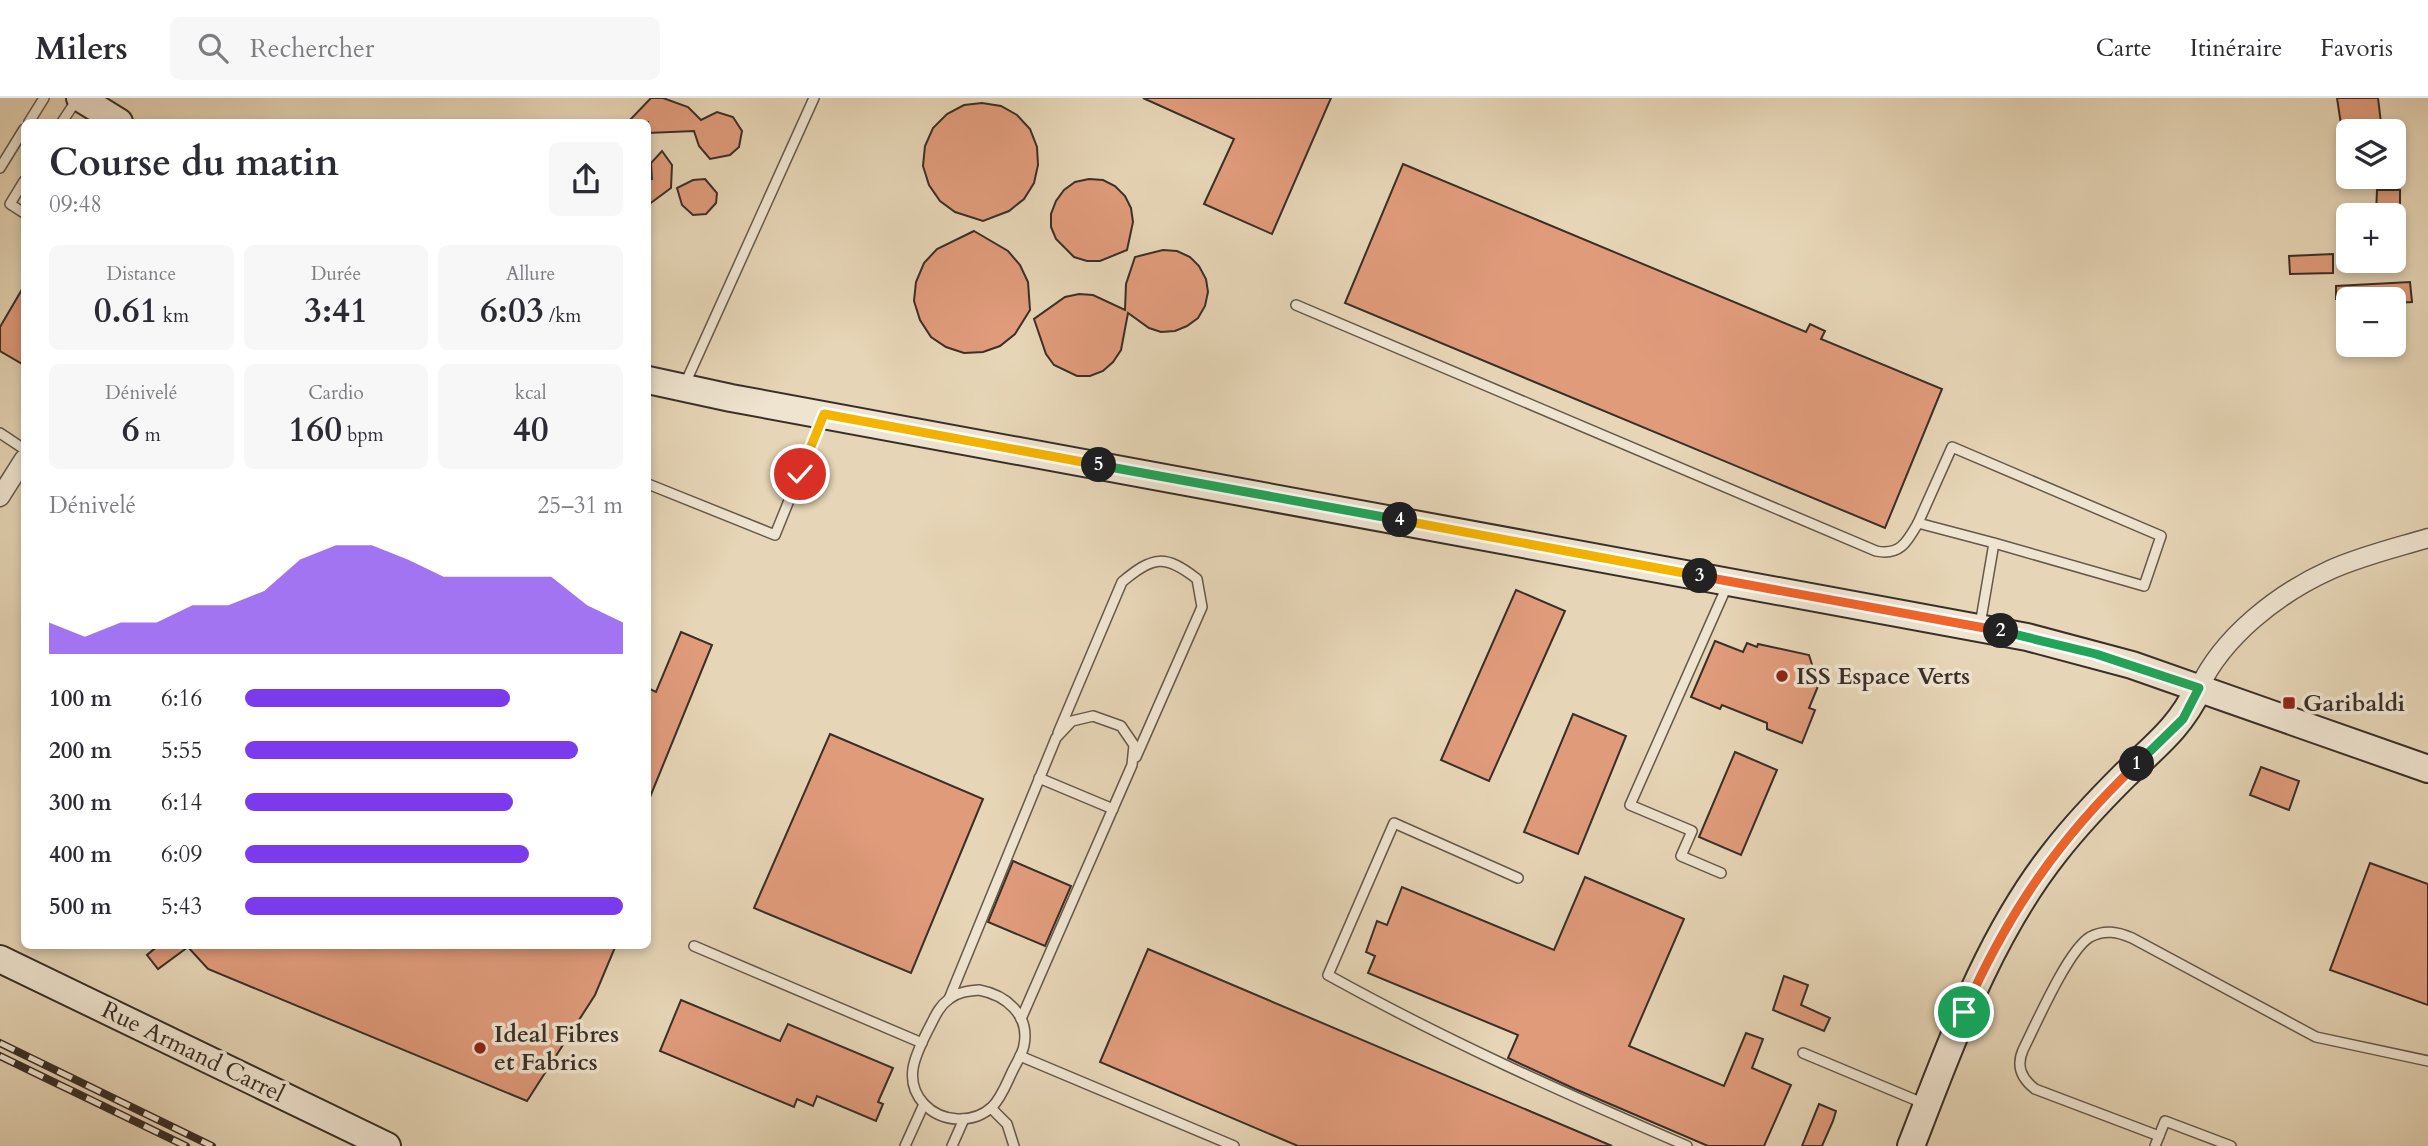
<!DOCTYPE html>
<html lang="fr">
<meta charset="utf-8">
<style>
:root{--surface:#fff;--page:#f7f7f7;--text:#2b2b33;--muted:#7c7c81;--line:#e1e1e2;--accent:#7c3aed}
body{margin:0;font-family:Cardo,serif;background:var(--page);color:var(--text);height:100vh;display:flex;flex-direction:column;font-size:26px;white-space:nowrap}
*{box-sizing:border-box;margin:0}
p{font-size:23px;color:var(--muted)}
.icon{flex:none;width:38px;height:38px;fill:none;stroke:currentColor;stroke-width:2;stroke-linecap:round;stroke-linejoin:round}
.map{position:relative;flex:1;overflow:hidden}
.panel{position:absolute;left:21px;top:21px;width:630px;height:830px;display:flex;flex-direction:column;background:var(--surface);border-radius:10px;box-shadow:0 4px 10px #0003}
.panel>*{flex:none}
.buttons{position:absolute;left:2336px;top:21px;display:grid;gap:14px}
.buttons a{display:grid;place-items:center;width:70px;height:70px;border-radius:10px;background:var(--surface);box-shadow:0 4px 10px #0003;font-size:35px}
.pin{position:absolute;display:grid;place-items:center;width:60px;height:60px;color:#fff;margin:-30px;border:4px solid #fff;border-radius:50%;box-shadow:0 2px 7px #0007}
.km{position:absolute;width:35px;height:35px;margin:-18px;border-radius:50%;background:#222;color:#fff;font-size:19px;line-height:35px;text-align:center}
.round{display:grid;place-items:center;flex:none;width:74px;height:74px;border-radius:10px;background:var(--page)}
.head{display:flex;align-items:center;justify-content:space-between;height:119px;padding:0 28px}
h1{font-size:38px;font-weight:600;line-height:52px}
.metrics{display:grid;grid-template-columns:repeat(3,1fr);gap:10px;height:119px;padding:7px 28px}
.metrics div{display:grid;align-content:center;border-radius:10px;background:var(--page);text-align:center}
.metrics b{font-size:35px;font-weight:600}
.metrics small{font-size:19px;font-weight:400}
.metrics p{font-size:19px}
.chart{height:196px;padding:14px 28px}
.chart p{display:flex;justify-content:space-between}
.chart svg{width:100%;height:126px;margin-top:7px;fill:var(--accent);opacity:.7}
ul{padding:0 28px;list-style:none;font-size:23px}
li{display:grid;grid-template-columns:112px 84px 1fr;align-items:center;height:52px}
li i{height:18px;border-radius:9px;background:var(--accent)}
header{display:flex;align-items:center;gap:42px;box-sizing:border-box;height:98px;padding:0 35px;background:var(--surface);border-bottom:2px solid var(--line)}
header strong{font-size:33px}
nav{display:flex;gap:38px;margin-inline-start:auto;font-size:24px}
.search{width:490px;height:63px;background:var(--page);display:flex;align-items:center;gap:18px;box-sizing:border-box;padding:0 24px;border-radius:10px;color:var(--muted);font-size:26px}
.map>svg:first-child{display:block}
</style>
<header>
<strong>Milers</strong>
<div class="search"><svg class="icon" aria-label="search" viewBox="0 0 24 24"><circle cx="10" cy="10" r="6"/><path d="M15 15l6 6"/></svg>Rechercher</div>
<nav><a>Carte</a><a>Itinéraire</a><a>Favoris</a></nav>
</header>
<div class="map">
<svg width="2428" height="1048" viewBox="0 0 2428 1048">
<rect width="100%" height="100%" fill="#e6d5b6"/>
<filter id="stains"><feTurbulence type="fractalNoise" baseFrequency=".00286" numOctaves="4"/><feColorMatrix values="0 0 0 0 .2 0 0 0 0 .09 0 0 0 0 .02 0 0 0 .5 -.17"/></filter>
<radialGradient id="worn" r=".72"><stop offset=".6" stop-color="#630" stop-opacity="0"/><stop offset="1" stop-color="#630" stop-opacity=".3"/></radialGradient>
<g fill="#e09b7b" stroke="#392f27" stroke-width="2">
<polygon points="651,0 663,0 688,9 701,22 717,14 733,19 742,33 739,49 730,57 710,61 699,48 694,33 648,35 648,24 628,24"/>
<polygon points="1143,0 1331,0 1272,136 1204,106 1234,41"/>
<polygon points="2337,0 2378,0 2382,33 2342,33"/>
<polygon points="982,5 1001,8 1017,17 1030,31 1037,49 1038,67 1034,85 1024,101 1009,113 983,123 955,114 940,103 929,87 923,68 925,48 933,30 947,16 964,7"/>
<polygon points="662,53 672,67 671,90 648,107 648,82 652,81 651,65"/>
<polygon points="1403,66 1806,234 1810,226 1825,233 1821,241 1942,291 1885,430 1345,205"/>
<polygon points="705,81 717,95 716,105 706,116 693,117 682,107 677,90 693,82"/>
<polygon points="1089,81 1103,82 1115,88 1125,98 1131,110 1133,124 1127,152 1100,163 1087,163 1074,159 1056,141 1051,129 1051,116 1056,103 1064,92 1075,84"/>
<polygon points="2377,92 2400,92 2400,117 2376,117"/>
<polygon points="974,133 1008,153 1020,167 1028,184 1030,212 1015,236 1000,248 983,254 964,255 946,249 931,239 920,222 914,203 916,184 924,165 937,151"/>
<polygon points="1163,152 1177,153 1190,159 1199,168 1206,181 1208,194 1205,208 1198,220 1187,228 1175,233 1161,234 1149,230 1128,215 1121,252 1113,264 1103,273 1090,278 1077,278 1054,267 1046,256 1034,221 1065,199 1079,196 1093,197 1125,212 1126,186 1135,159"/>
<polygon points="2333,156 2333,175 2290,176 2289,158"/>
<polygon points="2410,184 2412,204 2394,205 2394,201 2336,201 2336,188"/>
<polygon points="24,188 24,267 0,253 0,229"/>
<polygon points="1516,492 1565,513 1489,683 1441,662"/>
<polygon points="681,534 712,547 648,704 648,590 656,594"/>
<polygon points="1715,543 1743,554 1747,545 1757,549 1758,546 1809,557 1816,579 1821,581 1809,610 1815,612 1802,645 1767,631 1767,625 1722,607 1720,611 1691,599"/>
<polygon points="1573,616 1626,638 1578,756 1524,734"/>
<polygon points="830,636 983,701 911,875 754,810"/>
<polygon points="1735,654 1777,672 1741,757 1699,739"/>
<polygon points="2261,669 2299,683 2289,712 2250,697"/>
<polygon points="1013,763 1071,788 1045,848 988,824"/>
<polygon points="2370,765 2428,786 2428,907 2330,872"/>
<polygon points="1585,779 1684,821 1629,948 1724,988 1746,935 1763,941 1752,970 1791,987 1764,1048 1708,1048 1575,991 1508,960 1518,937 1368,875 1375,858 1366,854 1377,823 1387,827 1402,789 1554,852"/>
<polygon points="159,847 616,847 595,897 527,1003 208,871 188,849 158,871 147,857"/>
<polygon points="1148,851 1612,1048 1298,1048 1100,964"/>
<polygon points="1784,878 1808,887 1801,907 1830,920 1824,933 1773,912"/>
<polygon points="681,902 780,943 788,926 893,970 878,1004 883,1006 876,1023 817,998 813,1008 797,1001 794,1009 660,953"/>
<polygon points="1819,1006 1836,1013 1833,1023 1822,1048 1802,1048"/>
</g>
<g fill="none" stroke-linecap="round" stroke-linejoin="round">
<g stroke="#64584b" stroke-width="12">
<g id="lane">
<polyline points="29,24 44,0"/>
<polyline points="62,24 78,0"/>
<polyline points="0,70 24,31"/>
<polyline points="24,83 10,106 24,115"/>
<path d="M1296 207 1876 453C1900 458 1907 444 1918 425"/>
<polyline points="684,288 814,0"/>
<polyline points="0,335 24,351"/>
<polyline points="648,386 775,437 822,321"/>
<polyline points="1980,527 1994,445 2144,488 2161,438 1952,349 1918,425 1994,445"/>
<path d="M1058 635 1122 484C1153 458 1165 456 1197 481L1202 509 1136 659"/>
<polyline points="1039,680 1113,711"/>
<polyline points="1721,775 1681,758 1692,733 1630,707 1727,488"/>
<path d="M1518 780 1394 725 1328 877C1445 942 1564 995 1687 1048"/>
<polyline points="694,848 922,945"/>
<path d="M979 892C1006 897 1030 917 1024 947 1023 955 1017 964 1013 972 1007 984 1002 999 992 1009 973 1026 942 1025 924 1006 902 982 916 956 928 932 934 921 938 909 949 901 958 894 968 893 979 892Z"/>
<polyline points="949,901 1056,640 1072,623 1093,618 1121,628 1134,647 1132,667 1021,921"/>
<polyline points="1803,955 1925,1006"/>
<polyline points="1020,958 1234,1048"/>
<polyline points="991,1010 1007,1026 1014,1048"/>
<path d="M2159 1038 2035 991C2021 980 2016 968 2023 952 2036 926 2068 852 2090 839 2105 831 2118 834 2132 840L2316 939 2428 963"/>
<polyline points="905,1048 924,1006"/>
<polyline points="952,1048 964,1021"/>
<polyline points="2155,1048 2165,1023 2231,1048"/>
</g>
</g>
<g stroke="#64584b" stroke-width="21">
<g id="street">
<polyline points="0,399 24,361"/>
<path d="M2199 590C2223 538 2279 495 2330 472 2361 458 2395 450 2428 440"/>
</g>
</g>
<g stroke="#392f27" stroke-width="30">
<g id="secondary">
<polyline points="80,0 119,24"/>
<polyline points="648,282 731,300 2027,539 2132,567 2428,671"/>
<polyline points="0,861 387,1048"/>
<path d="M1911 1048C1951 946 1987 840 2056 753 2077 726 2100 702 2124 678 2156 647 2179 631 2199 590"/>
</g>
</g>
<use href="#lane" stroke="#efe4d0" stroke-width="9"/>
<use href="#street" stroke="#efe4d0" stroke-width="18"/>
<use href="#secondary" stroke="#efe4d0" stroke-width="26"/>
<g stroke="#392f27" stroke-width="8">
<g id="rail">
<polyline points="0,945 212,1048"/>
<polyline points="0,958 186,1048"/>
</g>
</g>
<use href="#rail" stroke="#efe4d0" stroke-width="5" stroke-dasharray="16" stroke-linecap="butt"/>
</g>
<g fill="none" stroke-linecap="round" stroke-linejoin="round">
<g stroke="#fff" stroke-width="14">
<path id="split-1" d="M1964 914C2007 816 2059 740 2137 666"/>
</g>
<g stroke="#fff" stroke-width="14">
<polyline id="split-2" points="2001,533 2096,556 2199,590 2183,621 2137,666"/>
</g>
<g stroke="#fff" stroke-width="14">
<polyline id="split-3" points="1700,478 2001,533"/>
</g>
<g stroke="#fff" stroke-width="14">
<polyline id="split-4" points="1400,422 1700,478"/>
</g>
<g stroke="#fff" stroke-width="14">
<polyline id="split-5" points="1099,367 1400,422"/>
</g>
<g stroke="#fff" stroke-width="14">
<polyline id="split-6" points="800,376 824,316 1099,367"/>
</g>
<use href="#split-1" stroke="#f0652b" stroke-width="9"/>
<use href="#split-2" stroke="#22a559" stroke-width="9"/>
<use href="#split-3" stroke="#f0652b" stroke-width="9"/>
<use href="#split-4" stroke="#f5b400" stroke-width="9"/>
<use href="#split-5" stroke="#22a559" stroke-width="9"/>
<use href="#split-6" stroke="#f5b400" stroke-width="9"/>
</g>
<g fill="#8f2418" stroke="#efe4d0" stroke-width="2.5">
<circle cx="1782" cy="578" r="7"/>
<rect x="2282" y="598" width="14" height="14" rx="3.5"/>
<circle cx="480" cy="950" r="7"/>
</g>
<g text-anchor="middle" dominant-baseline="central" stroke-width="7" stroke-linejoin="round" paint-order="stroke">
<g font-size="24" font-weight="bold" fill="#392f27" stroke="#efe4d0" text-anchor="start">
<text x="1796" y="578">ISS Espace Verts</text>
<text x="2303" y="605">Garibaldi</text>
<text x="494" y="936">Ideal Fibres<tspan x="494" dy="28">et Fabrics</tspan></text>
</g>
<g font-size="24" fill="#392f27" stroke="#efe4d0">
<text transform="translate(193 954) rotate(26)">Rue Armand Carrel</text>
</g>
</g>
<rect width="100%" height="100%" filter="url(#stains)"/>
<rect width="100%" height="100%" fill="url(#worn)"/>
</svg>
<div class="buttons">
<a><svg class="icon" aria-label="layers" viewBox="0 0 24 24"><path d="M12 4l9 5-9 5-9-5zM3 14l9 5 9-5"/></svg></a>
<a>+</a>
<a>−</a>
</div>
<div class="pin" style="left:1964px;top:914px;background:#1e9e55"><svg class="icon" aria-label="arrive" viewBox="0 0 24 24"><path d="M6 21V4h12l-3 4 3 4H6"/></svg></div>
<div class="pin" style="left:800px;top:376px;background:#d93025"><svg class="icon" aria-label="check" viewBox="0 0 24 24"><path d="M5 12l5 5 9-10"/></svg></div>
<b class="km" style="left:2137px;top:666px">1</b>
<b class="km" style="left:2001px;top:533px">2</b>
<b class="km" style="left:1700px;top:478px">3</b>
<b class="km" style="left:1400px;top:422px">4</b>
<b class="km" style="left:1099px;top:367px">5</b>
<section class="panel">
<div class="head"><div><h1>Course du matin</h1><p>09:48</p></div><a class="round"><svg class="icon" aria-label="share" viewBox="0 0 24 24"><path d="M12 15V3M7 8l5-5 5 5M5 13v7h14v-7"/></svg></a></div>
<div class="metrics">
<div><p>Distance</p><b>0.61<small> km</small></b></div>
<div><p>Durée</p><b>3:41</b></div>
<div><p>Allure</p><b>6:03<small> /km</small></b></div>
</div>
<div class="metrics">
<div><p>Dénivelé</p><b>6<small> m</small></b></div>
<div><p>Cardio</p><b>160<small> bpm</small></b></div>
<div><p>kcal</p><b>40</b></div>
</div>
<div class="chart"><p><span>Dénivelé</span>25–31 m</p>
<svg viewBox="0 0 160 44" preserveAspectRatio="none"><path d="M0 44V33L10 38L20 33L30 33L40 27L50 27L60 22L70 11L80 6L90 6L100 11L110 17L120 17L130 17L140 17L150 27L160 33V44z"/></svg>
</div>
<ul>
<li><b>100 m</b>6:16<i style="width:70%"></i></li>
<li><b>200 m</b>5:55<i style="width:88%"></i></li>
<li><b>300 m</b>6:14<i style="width:71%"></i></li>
<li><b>400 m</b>6:09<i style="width:75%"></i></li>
<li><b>500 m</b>5:43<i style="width:100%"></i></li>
</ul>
</section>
</div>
